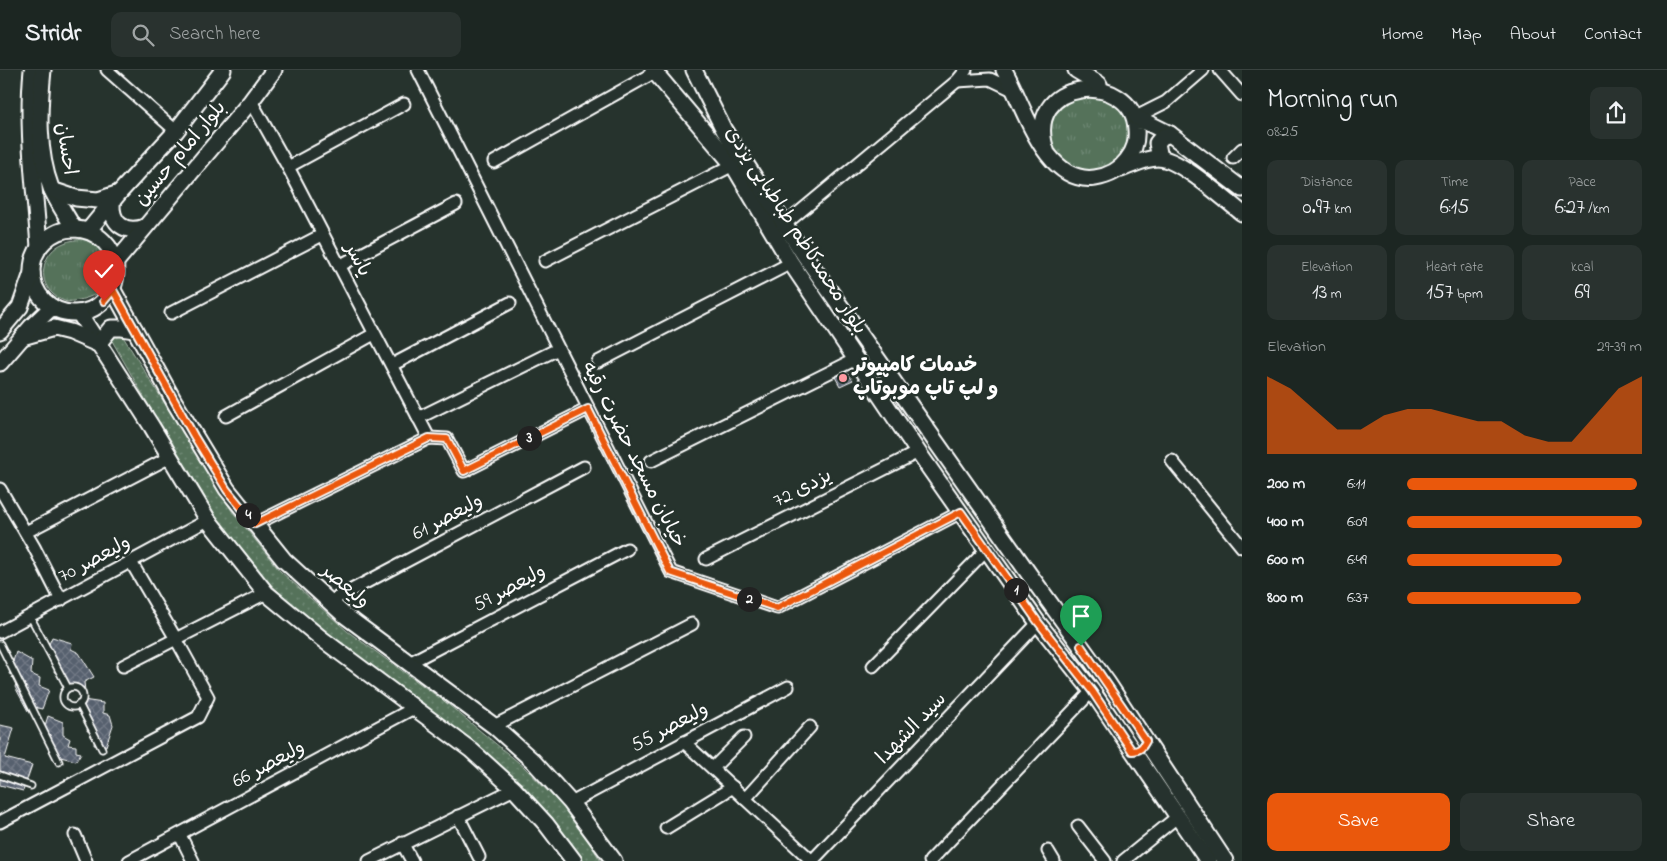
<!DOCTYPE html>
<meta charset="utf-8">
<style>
:root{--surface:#1c2622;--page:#29322f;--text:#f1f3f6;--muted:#a0a5a5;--line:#3a4340;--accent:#ea580c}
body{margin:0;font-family:"Indie Flower","Playpen Sans Arabic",sans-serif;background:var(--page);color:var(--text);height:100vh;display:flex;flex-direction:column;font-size:19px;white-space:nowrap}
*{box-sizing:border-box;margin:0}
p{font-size:16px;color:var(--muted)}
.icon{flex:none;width:28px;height:28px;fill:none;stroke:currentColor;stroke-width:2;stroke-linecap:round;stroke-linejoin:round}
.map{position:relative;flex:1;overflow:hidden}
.details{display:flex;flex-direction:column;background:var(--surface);width:425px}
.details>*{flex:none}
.pin{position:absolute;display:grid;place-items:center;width:42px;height:42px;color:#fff;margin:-51px -21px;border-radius:50% 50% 50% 0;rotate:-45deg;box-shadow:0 0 5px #0007}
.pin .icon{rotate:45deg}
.km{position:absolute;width:25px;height:25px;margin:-12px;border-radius:50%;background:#222;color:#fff;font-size:14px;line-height:25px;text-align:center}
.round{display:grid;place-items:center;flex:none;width:52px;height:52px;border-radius:10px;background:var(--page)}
.head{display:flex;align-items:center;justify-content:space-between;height:85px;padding:0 25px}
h1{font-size:28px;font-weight:600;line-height:38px}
.stats{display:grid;grid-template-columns:repeat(3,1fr);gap:8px;height:85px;padding:5px 25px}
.stats div{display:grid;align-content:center;border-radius:10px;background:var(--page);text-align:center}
.stats b{font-size:21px;font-weight:600}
.stats small{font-size:14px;font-weight:400}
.stats p{font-size:14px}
.chart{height:140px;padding:10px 25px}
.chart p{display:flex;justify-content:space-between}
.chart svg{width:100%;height:90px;margin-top:5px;fill:var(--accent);opacity:.7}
.action{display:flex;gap:10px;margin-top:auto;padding:10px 25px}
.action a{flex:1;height:58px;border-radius:10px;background:var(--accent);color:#fff;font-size:20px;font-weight:600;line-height:58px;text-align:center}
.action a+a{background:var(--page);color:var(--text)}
ul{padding:0 25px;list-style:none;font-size:16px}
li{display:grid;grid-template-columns:80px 60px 1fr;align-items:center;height:38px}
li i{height:12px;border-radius:6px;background:var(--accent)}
header{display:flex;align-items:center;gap:30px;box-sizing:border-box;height:70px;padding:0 25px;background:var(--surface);border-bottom:1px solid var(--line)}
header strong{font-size:24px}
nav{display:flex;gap:28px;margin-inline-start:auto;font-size:18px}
.search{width:350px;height:45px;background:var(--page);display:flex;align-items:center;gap:12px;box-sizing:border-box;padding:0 18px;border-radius:10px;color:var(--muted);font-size:19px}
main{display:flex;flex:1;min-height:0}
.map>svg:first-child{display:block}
</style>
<header>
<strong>Stridr</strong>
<div class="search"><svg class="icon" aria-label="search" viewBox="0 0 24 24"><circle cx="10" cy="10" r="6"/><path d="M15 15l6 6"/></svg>Search here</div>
<nav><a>Home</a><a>Map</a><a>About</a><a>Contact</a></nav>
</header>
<main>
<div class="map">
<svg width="1242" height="791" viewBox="0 0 1242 791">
<defs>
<pattern id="grass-tufts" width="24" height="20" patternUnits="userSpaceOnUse" patternTransform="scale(1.25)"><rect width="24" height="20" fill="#54725a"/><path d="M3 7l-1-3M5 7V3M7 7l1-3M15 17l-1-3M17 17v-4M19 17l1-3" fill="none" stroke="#6e8773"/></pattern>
<pattern id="garden-dots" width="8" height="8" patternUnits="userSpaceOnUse" patternTransform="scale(1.25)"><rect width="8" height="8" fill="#54725a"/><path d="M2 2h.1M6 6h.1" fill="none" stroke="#6e8773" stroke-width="1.8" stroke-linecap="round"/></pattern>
<pattern id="building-cross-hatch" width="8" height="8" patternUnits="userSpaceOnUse" patternTransform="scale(1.25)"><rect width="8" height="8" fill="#57606e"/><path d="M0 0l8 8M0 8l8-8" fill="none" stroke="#707884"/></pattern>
</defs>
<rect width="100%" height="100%" fill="#26332d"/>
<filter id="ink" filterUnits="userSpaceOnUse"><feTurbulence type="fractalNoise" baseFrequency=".02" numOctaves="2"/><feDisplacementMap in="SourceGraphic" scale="10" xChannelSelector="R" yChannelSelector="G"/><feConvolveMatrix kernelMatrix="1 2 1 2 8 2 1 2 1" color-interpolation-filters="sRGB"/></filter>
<g filter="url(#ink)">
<g fill="url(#grass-tufts)" stroke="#aab8ac">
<polygon points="1100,14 1132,54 1128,82 1104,102 1072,100 1053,80 1047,51 1054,35"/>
<path d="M83 169C88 171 94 173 97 176 109 187 113 211 100 221 90 229 78 230 67 232 62 230 57 228 53 224 36 209 43 181 64 173 70 170 77 170 83 169Z"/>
</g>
<polygon fill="url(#garden-dots)" stroke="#aab8ac" points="114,265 122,265 232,441 280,501 347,561 444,631 524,697 571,745 601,791 581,791 571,774 531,728 318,558 266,510 214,445 184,397 111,269"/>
<g fill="url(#building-cross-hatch)" stroke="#fff">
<polygon points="844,300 853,310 840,316 834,305"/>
<polygon points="52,567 72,573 71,579 79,583 94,607 84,612 85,621 67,616 63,610 64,603 54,602 57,590 47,579"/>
<polygon points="16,582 32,591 31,604 40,608 39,616 49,620 42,639 33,637 28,641 15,617 18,607 9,604"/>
<polygon points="83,630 103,633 103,643 110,645 113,655 106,676 94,675 95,661 87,661 90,648 77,642"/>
<polygon points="48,646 63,652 63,665 70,669 68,675 76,676 76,682 81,683 76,691 53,685 47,676 49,670 42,665"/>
<polygon points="0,655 14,658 5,688 32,695 23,721 0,715"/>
</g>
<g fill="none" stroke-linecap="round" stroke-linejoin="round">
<g stroke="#fff" stroke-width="9">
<g id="lane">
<polyline points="30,546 68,618"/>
<polyline points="0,574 59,692"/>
<circle cx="73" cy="627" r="10"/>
<polyline points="79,634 102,679"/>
<polyline points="0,705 31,716"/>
</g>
</g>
<g stroke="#fff" stroke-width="15">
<g id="street">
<polyline points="107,0 176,61"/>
<polyline points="418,0 671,502 777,538 961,442"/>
<polyline points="1220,0 1242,25"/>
<polyline points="957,11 990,9 1015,21"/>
<polyline points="251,31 288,97 429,368"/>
<polyline points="1136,47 1166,32 1203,0"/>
<polyline points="1233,88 1242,79"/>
<polyline points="494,92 655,2"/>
<polyline points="288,97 404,34"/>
<polyline points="784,155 957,11 966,0"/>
<polyline points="545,191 733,95"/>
<polyline points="339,196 456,134"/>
<polyline points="171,243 322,165"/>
<polyline points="598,292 791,193"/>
<polyline points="392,295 510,233"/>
<polyline points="226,346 374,264"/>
<polyline points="418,348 558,279"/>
<polyline points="651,391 856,289"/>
<polyline points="1172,391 1242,477"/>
<polyline points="0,419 34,477 61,530"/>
<polyline points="255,454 429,368 447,369 464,401 588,339"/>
<polyline points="26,462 170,387"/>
<polyline points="706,489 918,382"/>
<polyline points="329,532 584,397"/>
<polyline points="0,562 208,450"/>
<polyline points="409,593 627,479"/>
<polyline points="123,596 266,523"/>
<polyline points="873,596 987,479"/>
<polyline points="494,656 692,554"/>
<polyline points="684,672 812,791"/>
<polyline points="713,698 744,667"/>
<polyline points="745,729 810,657"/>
<polyline points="571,733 788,617"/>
<polyline points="458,746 479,787"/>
<polyline points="0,752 198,647 208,627 176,569 131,492"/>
<polyline points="1078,756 1105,791"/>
<polyline points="666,758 733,717"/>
<polyline points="75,765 86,791"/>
<polyline points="180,765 193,791"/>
<polyline points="402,773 412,791"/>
<polyline points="1048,781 1054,791"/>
<polyline points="129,791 414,638"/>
<polyline points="369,791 514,719"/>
<polyline points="812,791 1038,553"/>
<polyline points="930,791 1092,621"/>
<polyline points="1123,791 1177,747"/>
</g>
</g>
<g stroke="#fff" stroke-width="19">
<g id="secondary">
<path d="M32 0C26 59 35 118 39 177"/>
<path d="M43 0C39 39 37 81 51 118 57 132 67 146 74 159"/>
<polyline points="653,0 733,95 791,193 918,382 1038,553 1092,621 1208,791"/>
<polyline points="694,0 724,60 805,186 1029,504 1107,612 1225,791"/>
<path d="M1004 0C1024 34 1044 115 1095 108 1108 106 1119 101 1127 90 1135 80 1137 71 1136 59 1134 0 1019 6 1047 83"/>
<polyline points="1076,0 1099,14"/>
<polyline points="1136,47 1170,64 1242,119"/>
<polyline points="1160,88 1157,73 1162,67 1170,64"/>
<path d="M1121 99C1133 95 1145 88 1158 88 1179 88 1224 129 1242 143"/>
<polyline points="52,120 76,128 98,130 119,123"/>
<path d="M112 133C111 154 125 164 145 157"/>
<circle cx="74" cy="201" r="42"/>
<polyline points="88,161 119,123 176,61 223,0"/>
<polyline points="116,192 251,31 274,0"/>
<polyline points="113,220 175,333 227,419 284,490 343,544 494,656 533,691 571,733 614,791"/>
<polyline points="79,243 152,357 208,450 266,523 322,569 471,680 514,719 546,754 574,791"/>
<polyline points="0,261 20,237 32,203"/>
<polyline points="22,267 54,258 70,262 98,274 111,258 122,258 135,260"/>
<polyline points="0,293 31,257 52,237"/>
</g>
</g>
<use href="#lane" stroke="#26332d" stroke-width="5.5"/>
<use href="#street" stroke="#26332d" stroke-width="11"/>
<use href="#secondary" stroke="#26332d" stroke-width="15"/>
</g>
</g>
<g fill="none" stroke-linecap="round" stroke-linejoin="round" filter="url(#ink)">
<g stroke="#fff" stroke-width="10">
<path id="route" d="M104 231 113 220 194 366 227 420 255 454 429 368 447 369 464 401 588 339 670 502 777 538 961 442 1038 552 1092 621 1132 681C1140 681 1143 677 1146 671L1081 576"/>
</g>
<use href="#route" stroke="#ea580c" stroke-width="6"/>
</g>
<circle fill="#ff9aa2" stroke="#26332d" stroke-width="2" cx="843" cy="308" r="5"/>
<g text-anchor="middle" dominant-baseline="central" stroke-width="5" stroke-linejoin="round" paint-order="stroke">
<g font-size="20" fill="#fff" stroke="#26332d">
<text transform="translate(65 79) rotate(81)">احسان</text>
<text transform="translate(181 84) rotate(-50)">بلوار امام حسین</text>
<text transform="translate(795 161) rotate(57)">بلوار محمدکاظم طباطبایی یزدی</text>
<text transform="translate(357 190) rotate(62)">یاسر</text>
<text transform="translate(633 385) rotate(63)">خیابان مسجد حضرت رقیه</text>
<text transform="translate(803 419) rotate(-27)">یزدی 72</text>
<text transform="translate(448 448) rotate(-28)">ولیعصر 61</text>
<text transform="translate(95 490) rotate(-28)">ولیعصر 70</text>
<text transform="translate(345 517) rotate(41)">ولیعصر</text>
<text transform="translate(510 519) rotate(-28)">ولیعصر 59</text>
<text transform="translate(670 658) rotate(-28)">ولیعصر 55</text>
<text transform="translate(912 659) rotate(-46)">سید الشهدا</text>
<text transform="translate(269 695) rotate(-28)">ولیعصر 66</text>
</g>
<g font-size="20" font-weight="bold" fill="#fff" stroke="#26332d" text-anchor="start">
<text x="853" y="296">خدمات کامپیوتر<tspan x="853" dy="23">و لپ تاپ موبوتاپ</tspan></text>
</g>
</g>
</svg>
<div class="pin" style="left:1081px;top:576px;background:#1e9e55"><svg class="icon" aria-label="arrive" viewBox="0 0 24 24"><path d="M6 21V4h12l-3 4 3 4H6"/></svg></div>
<div class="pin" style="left:104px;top:231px;background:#d93025"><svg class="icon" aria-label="check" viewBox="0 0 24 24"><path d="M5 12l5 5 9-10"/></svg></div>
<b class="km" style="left:1016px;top:520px">1</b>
<b class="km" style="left:749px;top:529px">2</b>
<b class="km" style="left:529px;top:368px">3</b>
<b class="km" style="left:248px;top:445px">4</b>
</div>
<section class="details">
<div class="head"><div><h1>Morning run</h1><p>08:25</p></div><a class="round"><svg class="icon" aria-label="share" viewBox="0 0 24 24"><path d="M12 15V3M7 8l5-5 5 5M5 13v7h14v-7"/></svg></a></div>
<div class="stats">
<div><p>Distance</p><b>0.97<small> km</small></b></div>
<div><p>Time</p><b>6:15</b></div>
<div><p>Pace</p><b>6:27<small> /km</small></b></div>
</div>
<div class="stats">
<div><p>Elevation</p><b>13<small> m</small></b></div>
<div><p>Heart rate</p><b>157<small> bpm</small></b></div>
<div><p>kcal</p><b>69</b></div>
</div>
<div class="chart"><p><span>Elevation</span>29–39 m</p>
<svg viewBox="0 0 160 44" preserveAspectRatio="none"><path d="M0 44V6L10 12L20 22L30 32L40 32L50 25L60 22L70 22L80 25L90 28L100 28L110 35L120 38L130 38L140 25L150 12L160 6V44z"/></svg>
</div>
<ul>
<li><b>200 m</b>6:11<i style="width:98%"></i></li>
<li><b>400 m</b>6:09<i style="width:100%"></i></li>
<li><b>600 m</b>6:49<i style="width:66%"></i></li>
<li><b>800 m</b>6:37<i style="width:74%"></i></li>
</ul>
<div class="action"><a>Save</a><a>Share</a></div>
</section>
</main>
